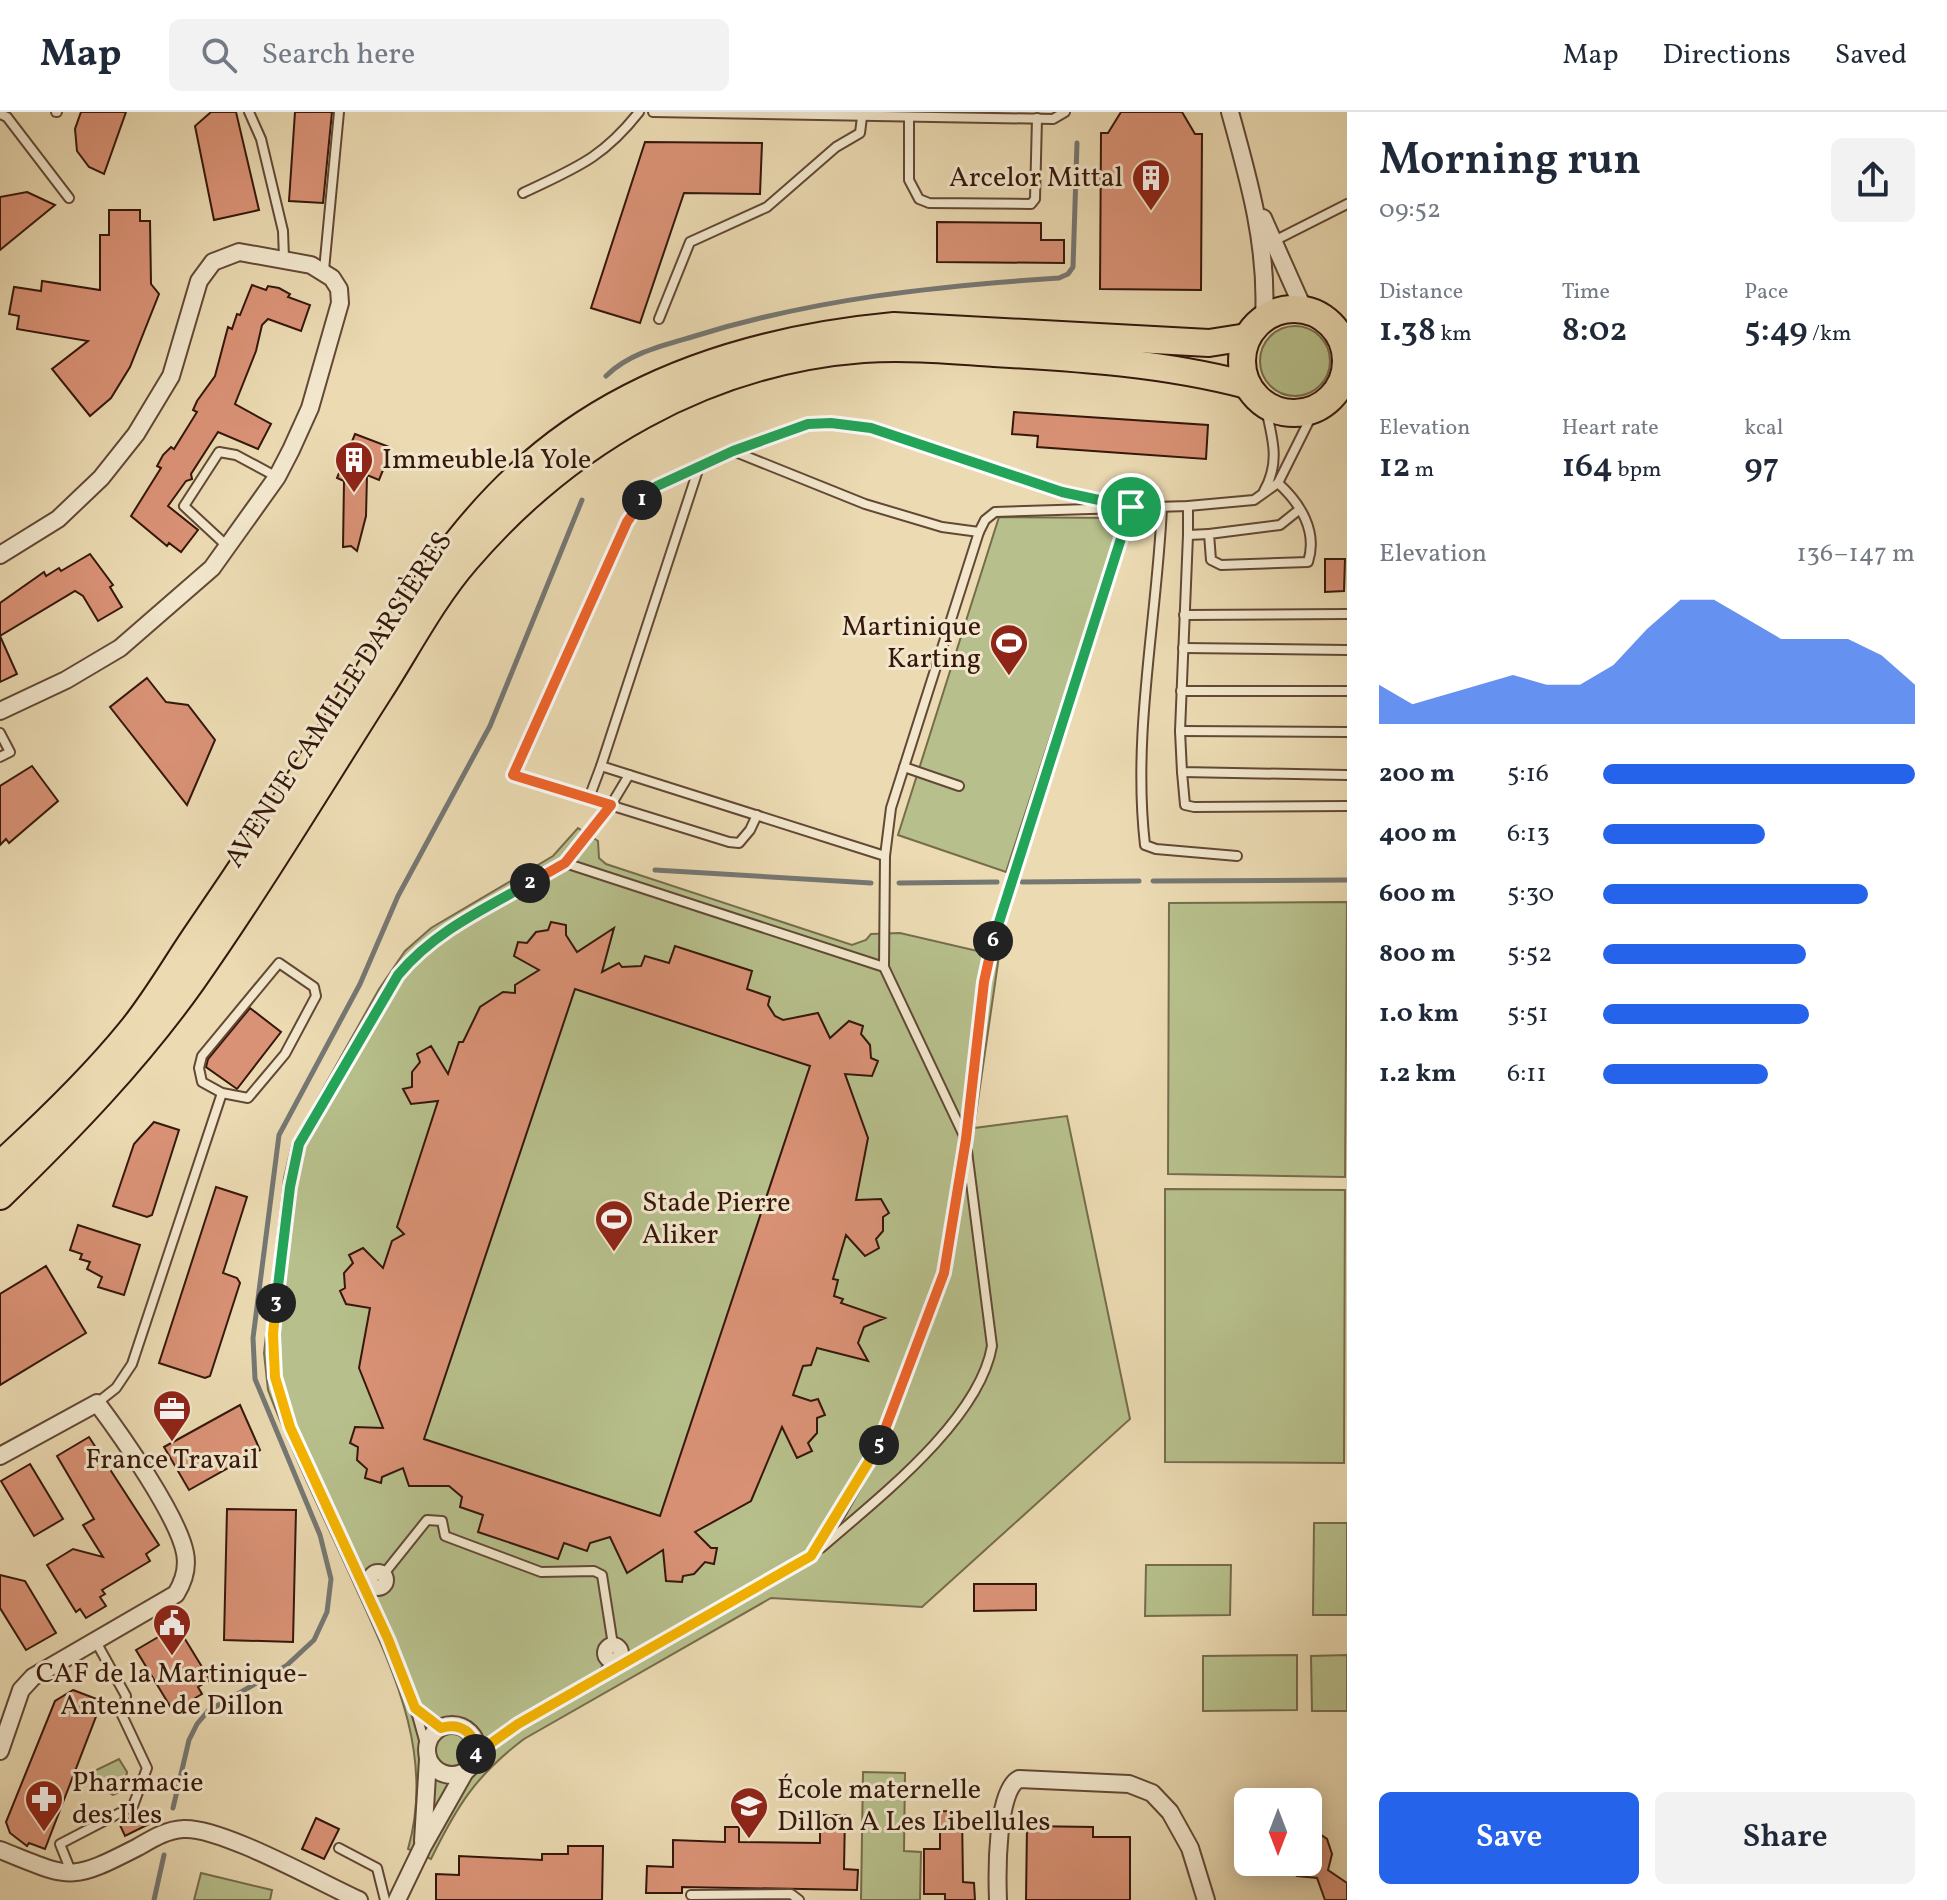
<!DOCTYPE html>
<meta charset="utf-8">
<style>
:root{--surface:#fff;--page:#f2f2f3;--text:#1f2937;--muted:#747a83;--line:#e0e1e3;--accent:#2563eb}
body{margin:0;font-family:Vollkorn,serif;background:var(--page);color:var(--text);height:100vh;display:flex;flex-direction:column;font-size:30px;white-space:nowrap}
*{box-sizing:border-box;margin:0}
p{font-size:26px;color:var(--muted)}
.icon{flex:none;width:44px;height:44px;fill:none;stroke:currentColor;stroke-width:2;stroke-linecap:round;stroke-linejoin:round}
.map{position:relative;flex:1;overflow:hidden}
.sheet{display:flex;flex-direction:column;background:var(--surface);width:600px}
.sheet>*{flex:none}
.needle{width:52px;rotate:180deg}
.buttons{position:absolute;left:1234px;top:1676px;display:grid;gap:16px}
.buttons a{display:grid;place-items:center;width:88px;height:88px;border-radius:12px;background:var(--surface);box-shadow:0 4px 20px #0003;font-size:40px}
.pin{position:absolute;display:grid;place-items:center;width:68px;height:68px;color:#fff;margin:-34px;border:4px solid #fff;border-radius:50%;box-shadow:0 2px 8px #0007}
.km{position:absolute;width:40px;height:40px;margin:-20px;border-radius:50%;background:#222;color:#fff;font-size:22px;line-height:40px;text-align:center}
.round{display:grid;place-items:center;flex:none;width:84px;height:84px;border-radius:12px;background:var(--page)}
.summary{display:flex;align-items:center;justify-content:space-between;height:136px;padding:0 32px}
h1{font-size:44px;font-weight:600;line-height:60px}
.figures{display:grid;grid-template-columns:repeat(3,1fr);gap:12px;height:136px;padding:8px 32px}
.figures div{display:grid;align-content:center}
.figures b{font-size:34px;font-weight:600}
.figures small{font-size:22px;font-weight:400}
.figures p{font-size:22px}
.chart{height:224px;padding:16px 32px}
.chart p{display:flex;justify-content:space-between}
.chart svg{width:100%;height:144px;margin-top:8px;fill:var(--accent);opacity:.7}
.button{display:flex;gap:16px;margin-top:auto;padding:16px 32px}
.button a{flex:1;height:92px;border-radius:12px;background:var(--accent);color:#fff;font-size:32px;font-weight:600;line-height:92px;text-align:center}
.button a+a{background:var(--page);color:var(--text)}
ul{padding:0 32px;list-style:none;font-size:26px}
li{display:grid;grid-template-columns:128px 96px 1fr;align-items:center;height:60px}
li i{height:20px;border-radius:10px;background:var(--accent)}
header{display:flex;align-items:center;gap:48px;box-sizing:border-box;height:112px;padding:0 40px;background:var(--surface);border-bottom:2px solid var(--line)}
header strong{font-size:38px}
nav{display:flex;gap:44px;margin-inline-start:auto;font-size:28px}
.search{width:560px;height:72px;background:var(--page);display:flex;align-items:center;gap:20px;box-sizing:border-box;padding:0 28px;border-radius:12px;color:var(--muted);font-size:30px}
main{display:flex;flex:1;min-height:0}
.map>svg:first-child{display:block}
</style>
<header>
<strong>Map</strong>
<div class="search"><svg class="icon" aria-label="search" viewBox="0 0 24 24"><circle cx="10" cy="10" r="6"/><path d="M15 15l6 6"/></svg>Search here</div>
<nav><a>Map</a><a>Directions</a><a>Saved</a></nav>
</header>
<main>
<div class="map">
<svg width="1347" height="1788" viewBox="0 0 1347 1788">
<rect width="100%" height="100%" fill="#ebdab2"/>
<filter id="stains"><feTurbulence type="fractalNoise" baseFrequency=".0025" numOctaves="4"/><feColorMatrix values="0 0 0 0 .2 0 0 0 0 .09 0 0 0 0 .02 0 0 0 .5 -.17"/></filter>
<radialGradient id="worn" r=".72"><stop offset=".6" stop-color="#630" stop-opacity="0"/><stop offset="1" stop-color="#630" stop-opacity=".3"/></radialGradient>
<g fill="#b7c08c" stroke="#766c4c" stroke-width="2">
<circle cx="1295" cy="249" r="35"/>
<polygon points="999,405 1122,406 1006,760 898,723"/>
<path d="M578 716 598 729 599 746 606 752 852 833 866 828 871 822 900 821 999 844 974 1016 1067 1004 1130 1307 922 1495 771 1486 524 1627C476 1663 457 1694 431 1747L408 1737C435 1642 393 1558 355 1474 326 1409 293 1345 268 1278L264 1241 284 1066 292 1032 379 877 405 839 431 816 553 744Z"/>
<polygon points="1347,790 1345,1065 1168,1062 1169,791"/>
<polygon points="1165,1077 1345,1078 1344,1351 1165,1350"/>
<polygon points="1314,1411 1347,1411 1347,1503 1313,1503"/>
<polygon points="1146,1453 1231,1453 1230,1503 1145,1504"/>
<polygon points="1297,1543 1297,1598 1203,1599 1203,1544"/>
<polygon points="1347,1543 1347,1599 1312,1599 1311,1544"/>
<polygon points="119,1647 127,1660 124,1678 113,1683 85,1667 84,1664"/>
<polygon points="863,1660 905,1661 904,1739 921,1740 920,1788 861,1788"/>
<polygon points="201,1761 272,1778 270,1788 194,1788"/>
</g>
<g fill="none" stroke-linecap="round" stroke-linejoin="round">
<g stroke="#757773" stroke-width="5">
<path d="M606 264C629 241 664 233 695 224 814 187 935 174 1059 166L1068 162 1073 155 1077 31"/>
<polyline points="655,758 871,771"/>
<polyline points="1153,769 1347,768"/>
<polyline points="1022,770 1139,769"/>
<polyline points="899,771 997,770"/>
<polyline points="173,1696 189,1628 197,1612 208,1599 286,1554 314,1528 327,1500 331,1467 320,1423 255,1267 253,1226 279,1023 360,872 398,784 490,614 582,388"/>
<polyline points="154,1788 164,1743"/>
</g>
</g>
<g fill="#da9276" stroke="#35170b" stroke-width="2" fill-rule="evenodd">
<polygon points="81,0 126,0 104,62 89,55 77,39 75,17"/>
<polygon points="211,0 236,0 259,98 214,108 195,14"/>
<polygon points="295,0 332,0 323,91 289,89"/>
<polygon points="1121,0 1182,0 1195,22 1202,22 1201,178 1100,177 1101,21 1108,21"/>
<polygon points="645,30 762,31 760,82 684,81 640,211 591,196"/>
<polygon points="27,80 55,93 0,138 0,85"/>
<polygon points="109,98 140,98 140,109 150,109 151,172 159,182 130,255 111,286 90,304 52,257 88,229 17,217 19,204 9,202 14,175 41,179 42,169 100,178 100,123 109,123"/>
<polygon points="937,110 1041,111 1041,128 1064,128 1064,151 937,150"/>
<polygon points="252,173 266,178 268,174 279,176 290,182 288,185 310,193 301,219 268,207 262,213 256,239 235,292 271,312 258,337 218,320 191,362 192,367 186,369 168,394 198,418 181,440 169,431 167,434 131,404 161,356 157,354 163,343 171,335 174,337 197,300 193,298 197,289 215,264 228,215 232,217 237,202 240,203"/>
<polygon points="1014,300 1208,313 1206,347 1037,335 1038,324 1012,322"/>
<polygon points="355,322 392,336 379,368 367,363 366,404 357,439 351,434 343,435 344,369 337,366"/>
<polygon points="90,442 113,473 110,475 122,495 98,509 83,484 75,479 0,524 17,562 0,570 0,491 44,460 46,464 59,456 61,459"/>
<polygon points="1325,447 1345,447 1344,479 1325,480"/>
<polygon points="147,566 166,590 188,593 215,628 187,693 110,595"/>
<polygon points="32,654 58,689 9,731 6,727 0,733 0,674"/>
<path d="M551 810 566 813V823L577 840 614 816 602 860 619 851 622 855 641 854 645 844 669 851 675 834 752 859 747 877 770 885 768 893 775 904 783 908 818 901 830 926 849 909 863 914 861 922 870 933 871 946 878 949 872 964 845 962 868 1026 856 1088 881 1087 889 1101 883 1105V1119L876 1127 879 1136 865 1144 846 1123 833 1167 838 1168 834 1184 843 1187 841 1191 885 1206 864 1215 858 1231 868 1249 817 1236 811 1253 803 1254 793 1283 811 1289 818 1287 825 1303 817 1306V1321L808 1331 812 1339 797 1346 782 1315 751 1389 695 1420 711 1436H717L714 1452 705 1450 694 1462 683 1464 682 1470 666 1469 663 1438 627 1461 610 1425 590 1431 587 1439 564 1431 558 1447 478 1420 483 1403 460 1395 462 1385 449 1374H409L403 1356 382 1365 381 1371 365 1366 367 1357 357 1348 358 1335 350 1331 355 1315 383 1316 359 1256 370 1196 346 1192 340 1179 345 1176 344 1161 353 1151 349 1143 363 1136 383 1156 392 1129 404 1122 397 1115 438 989 411 992 403 977 412 975V960L420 950 417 942 431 934 448 962 459 930H463L480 895 503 880 515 881V873L539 858 514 844 518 830 527 831 536 820 548 818ZM575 877 810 954 660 1404 424 1327Z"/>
<polygon points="250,896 281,920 237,977 206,955 208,947"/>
<polygon points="154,1010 179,1018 152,1103 147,1105 113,1094 134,1032"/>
<polygon points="216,1075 247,1085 223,1161 237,1166 240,1171 210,1264 205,1266 159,1251"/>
<polygon points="78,1113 140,1133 124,1183 98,1175 102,1165 87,1157 90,1150 80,1147 82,1142 70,1138"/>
<polygon points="46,1154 86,1221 0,1273 0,1182"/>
<polygon points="240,1293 260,1338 189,1378 164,1335"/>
<polygon points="89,1325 159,1433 146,1442 150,1449 102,1478 105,1482 100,1485 106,1494 86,1506 80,1497 76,1500 47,1453 73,1437 103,1445 83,1413 94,1407 57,1344"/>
<polygon points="30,1352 63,1407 34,1424 1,1369"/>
<polygon points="227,1397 296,1398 293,1530 224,1528"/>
<polygon points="0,1463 25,1469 56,1521 26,1538 0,1496"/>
<polygon points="974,1472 1036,1472 1036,1498 974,1499"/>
<polygon points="177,1514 210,1568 198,1575 202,1582 173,1599 136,1538"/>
<polygon points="73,1578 102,1589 45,1737 29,1731 27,1734 10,1721 6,1710 55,1589"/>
<polygon points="940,1699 962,1700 963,1770 974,1771 975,1788 945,1788 945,1782 924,1782 924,1737 940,1737"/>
<polygon points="142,1700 149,1712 125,1724 119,1711"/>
<polygon points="820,1703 845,1703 844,1757 858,1758 857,1778 682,1775 682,1781 646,1781 647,1754 673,1755 673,1728 725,1730 725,1715 739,1715 739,1730 820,1731"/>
<polygon points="316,1706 339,1717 324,1747 302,1737"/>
<polygon points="1027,1714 1093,1715 1093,1725 1130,1725 1130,1788 1026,1788"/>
<polygon points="1308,1714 1327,1727 1332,1742 1328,1758 1347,1771 1347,1788 1325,1788 1317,1766 1297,1764 1276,1750 1308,1750"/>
<polygon points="568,1734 603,1734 602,1788 436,1788 436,1762 459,1763 459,1744 542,1748 542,1742 568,1742"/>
</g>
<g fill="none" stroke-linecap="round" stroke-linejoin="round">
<g stroke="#624835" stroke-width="12">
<g id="service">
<polyline points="56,0 57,0"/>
<polyline points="249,0 261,27 283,119 284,146"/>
<polyline points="653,0 1053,7 1065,0"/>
<polyline points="0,2 7,5 69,86"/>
<polyline points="909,5 909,68 919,87 929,91 1031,92 1035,87 1037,6"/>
<path d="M523 81C575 56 602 47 639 0"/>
<polyline points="1274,129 1347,92"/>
<polyline points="324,158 339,0"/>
<polyline points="659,207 690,130 767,95 836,35 860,21 862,5"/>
<polyline points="733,339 865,392 942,415 979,420 891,696 885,744 884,855"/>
<polyline points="699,355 601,654 885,744"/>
<path d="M1278 371C1300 391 1318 419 1308 450L1221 453 1211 448 1209 422 1280 413 1300 397"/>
<path d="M1264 379C1281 349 1272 325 1265 293"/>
<polyline points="1188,394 1188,423 1209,422"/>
<path d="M1162 395C1157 507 1132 621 1145 733L1156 737 1237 744"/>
<polyline points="979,420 985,408 995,400 1188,394 1254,388 1278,371 1315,297"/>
<polyline points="1188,423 1180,619 1182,660 1347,663"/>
<polyline points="227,434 184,394 219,340 236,343 277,365"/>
<polyline points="1184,503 1347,502"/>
<polyline points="1183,536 1347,538"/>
<polyline points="1181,579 1347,579"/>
<polyline points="1180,619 1347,620"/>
<polyline points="0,621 10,640 0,645"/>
<polyline points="904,655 959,674"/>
<polyline points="1182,660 1185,693 1194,695 1347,694"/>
<polyline points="589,686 601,654"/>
<polyline points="565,751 611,693 629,663"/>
<polygon points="279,851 314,875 316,884 285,942 248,986 222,981 202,970 199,956 202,944"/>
<polyline points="97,1291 116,1276 132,1252 222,981"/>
<path d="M821 1436C877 1387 979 1309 992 1234L967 1039"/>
<polyline points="383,1463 427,1408 442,1409 445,1424 541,1460 594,1459 602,1463 613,1533"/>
<polyline points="602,1564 612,1548"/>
<polyline points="416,1597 441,1616"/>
<path d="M427 1639 415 1596 388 1527 290 1315 275 1265 273 1222 290 1075 299 1032 398 863C441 811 507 784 565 751L884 855 965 1026"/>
<polyline points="476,1642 518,1612 811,1444 840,1403 881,1330 944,1161 966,1027 984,870 994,825 1131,395 1062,380 871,316 831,311 808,312 733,339 657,374 641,389 627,410 513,663 729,730 739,731 750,718 757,703"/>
<polyline points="339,1736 377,1756 385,1788"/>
<polyline points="72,1762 60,1732 133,1694 147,1656 122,1603 126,1584 95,1528"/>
<polyline points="691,1783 791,1782 799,1788"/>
</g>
</g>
<g stroke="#624835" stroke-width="20">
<g id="minor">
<path d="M1230 0C1249 68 1268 135 1264 206"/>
<polyline points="1263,106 1304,198"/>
<polyline points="0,443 58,407 101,366 136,322 171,264 199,169 213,150 239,140 311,153 332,166 339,177 340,191 310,296 291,338 277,365 212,456 120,536 66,568 0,599"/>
<path d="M0 1344 97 1291C121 1323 178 1404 185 1441 188 1456 184 1469 176 1482L33 1565 21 1578 0 1639"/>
<circle cx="378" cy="1468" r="7"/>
<circle cx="613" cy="1541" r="7"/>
<circle cx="452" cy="1638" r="25"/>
<polyline points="423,1729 428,1647"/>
<path d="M0 1738C71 1766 68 1771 138 1735 152 1727 166 1718 183 1717 220 1714 321 1771 359 1788"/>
<polyline points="397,1788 423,1734 466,1658"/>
<path d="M998 1788C997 1763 996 1678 1019 1667L1129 1672 1152 1681 1170 1700 1190 1736 1206 1788"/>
</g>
</g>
<g stroke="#35170b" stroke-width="30">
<g id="primary">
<circle cx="1294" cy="249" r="52"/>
<path d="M0 1053C45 1012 91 968 130 920 154 891 174 856 195 825 245 752 293 679 340 605 395 520 444 432 519 363 622 267 756 227 894 214L1209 231 1247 225"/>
<path d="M0 1084C69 1017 136 948 192 869 258 775 318 675 380 578 407 536 433 486 466 448 567 330 706 249 863 237 906 234 951 238 994 241 1081 246 1163 251 1247 273"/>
</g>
</g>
<use href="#service" stroke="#f2e7cd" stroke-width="8"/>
<use href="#minor" stroke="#f2e7cd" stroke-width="16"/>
<use href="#primary" stroke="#ebdab2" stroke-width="26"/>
</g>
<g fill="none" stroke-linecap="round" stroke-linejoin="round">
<g stroke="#fff" stroke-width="16">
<polyline id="split-1" points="642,388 657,374 733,339 808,312 831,311 871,316 1062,380 1131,395"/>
</g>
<g stroke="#fff" stroke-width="16">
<polyline id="split-2" points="530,771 565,751 611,693 513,663 627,410 642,388"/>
</g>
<g stroke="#fff" stroke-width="16">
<path id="split-3" d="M276 1191 290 1075 299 1032 398 863C434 820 482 798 530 771"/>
</g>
<g stroke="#fff" stroke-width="16">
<path id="split-4" d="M276 1191 273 1222 275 1265 290 1315 388 1527 415 1596 441 1616C461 1610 476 1621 476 1642"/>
</g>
<g stroke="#fff" stroke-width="16">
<polyline id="split-5" points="476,1642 518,1612 811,1444 879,1333"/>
</g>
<g stroke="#fff" stroke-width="16">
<polyline id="split-6" points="879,1333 944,1161 966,1027 984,870 993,829"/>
</g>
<g stroke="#fff" stroke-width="16">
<polyline id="split-7" points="993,829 1131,395"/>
</g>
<use href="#split-1" stroke="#22a559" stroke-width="10"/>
<use href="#split-2" stroke="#f0652b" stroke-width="10"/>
<use href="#split-3" stroke="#22a559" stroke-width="10"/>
<use href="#split-4" stroke="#f5b400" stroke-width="10"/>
<use href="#split-5" stroke="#f5b400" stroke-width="10"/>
<use href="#split-6" stroke="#f0652b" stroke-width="10"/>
<use href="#split-7" stroke="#22a559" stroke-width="10"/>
</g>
<defs>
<g id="building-pin" transform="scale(2)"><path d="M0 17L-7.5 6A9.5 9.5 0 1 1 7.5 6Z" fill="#8f2418" stroke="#f2e7cd"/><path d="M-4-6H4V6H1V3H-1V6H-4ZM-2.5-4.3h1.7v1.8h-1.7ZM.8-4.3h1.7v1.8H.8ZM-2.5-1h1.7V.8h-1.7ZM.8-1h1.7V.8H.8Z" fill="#fff"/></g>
<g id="stadium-pin" transform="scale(2)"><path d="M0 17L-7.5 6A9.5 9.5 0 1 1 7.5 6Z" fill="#8f2418" stroke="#f2e7cd"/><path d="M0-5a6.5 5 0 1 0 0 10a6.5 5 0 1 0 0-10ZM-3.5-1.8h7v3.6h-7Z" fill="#fff"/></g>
<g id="office-pin" transform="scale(2)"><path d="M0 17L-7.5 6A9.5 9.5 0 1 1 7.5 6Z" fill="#8f2418" stroke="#f2e7cd"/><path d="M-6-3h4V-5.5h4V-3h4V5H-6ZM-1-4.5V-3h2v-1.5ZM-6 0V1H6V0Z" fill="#fff"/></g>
<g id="civic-pin" transform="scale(2)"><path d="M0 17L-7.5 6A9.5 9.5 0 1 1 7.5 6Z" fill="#8f2418" stroke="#f2e7cd"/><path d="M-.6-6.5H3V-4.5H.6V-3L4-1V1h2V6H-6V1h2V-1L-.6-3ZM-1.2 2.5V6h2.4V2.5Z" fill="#fff"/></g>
<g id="pharmacy-pin" transform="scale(2)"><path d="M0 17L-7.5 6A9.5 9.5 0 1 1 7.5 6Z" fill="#8f2418" stroke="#f2e7cd"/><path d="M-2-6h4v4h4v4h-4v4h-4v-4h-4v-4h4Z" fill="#fff"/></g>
<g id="school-pin" transform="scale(2)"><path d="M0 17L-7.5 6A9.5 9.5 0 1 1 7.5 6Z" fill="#8f2418" stroke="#f2e7cd"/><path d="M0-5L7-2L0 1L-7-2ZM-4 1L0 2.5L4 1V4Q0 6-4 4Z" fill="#fff"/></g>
</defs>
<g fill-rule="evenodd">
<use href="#building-pin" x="1151" y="66"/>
<use href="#building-pin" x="354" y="348"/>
<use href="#stadium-pin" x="1009" y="531"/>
<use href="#stadium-pin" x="614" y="1107"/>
<use href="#office-pin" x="172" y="1297"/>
<use href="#civic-pin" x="172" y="1511"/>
<use href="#pharmacy-pin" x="44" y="1687"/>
<use href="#school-pin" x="749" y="1694"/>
</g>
<g text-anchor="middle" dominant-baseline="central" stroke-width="6" stroke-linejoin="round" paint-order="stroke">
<g font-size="28" fill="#35170b" stroke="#f2e7cd" text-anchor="start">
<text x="1123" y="66" text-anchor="end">Arcelor Mittal</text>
<text x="382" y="348">Immeuble la Yole</text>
<text x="981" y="515" text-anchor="end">Martinique<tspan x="981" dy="32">Karting</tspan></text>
<text x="642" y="1091">Stade Pierre<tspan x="642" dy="32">Aliker</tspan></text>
<text x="172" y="1348" text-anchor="middle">France Travail</text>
<text x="172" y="1562" text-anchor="middle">CAF de la Martinique-<tspan x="172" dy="32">Antenne de Dillon</tspan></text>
<text x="72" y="1671">Pharmacie<tspan x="72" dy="32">des Iles</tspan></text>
<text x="777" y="1678">École maternelle<tspan x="777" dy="32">Dillon A Les Libellules</tspan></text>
</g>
<g font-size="28" fill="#35170b" stroke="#f2e7cd">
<text transform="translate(339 588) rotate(-57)">AVENUE CAMILLE DARSIÈRES</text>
</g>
</g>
<rect width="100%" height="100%" filter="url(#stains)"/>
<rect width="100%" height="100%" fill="url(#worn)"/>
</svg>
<div class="buttons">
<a><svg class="needle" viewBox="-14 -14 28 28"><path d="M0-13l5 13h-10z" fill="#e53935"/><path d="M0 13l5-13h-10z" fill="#747a83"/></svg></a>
</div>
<div class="pin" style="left:1131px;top:395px;background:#1e9e55"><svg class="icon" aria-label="arrive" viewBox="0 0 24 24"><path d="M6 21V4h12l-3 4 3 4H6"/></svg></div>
<b class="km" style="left:642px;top:388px">1</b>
<b class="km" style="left:530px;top:771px">2</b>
<b class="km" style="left:276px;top:1191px">3</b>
<b class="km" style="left:476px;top:1642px">4</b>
<b class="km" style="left:879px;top:1333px">5</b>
<b class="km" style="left:993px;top:829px">6</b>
</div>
<section class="sheet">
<div class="summary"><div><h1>Morning run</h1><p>09:52</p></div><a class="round"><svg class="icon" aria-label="share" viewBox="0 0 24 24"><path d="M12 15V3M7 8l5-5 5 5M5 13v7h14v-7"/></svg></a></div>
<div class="figures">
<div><p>Distance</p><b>1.38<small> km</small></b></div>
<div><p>Time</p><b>8:02</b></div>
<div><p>Pace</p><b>5:49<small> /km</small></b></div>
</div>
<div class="figures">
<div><p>Elevation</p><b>12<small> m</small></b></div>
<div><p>Heart rate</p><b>164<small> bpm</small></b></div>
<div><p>kcal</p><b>97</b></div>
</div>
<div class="chart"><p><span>Elevation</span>136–147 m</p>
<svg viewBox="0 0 160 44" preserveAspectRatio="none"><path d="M0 44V32L10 38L20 35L30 32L40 29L50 32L60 32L70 26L80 15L90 6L100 6L110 12L120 18L130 18L140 18L150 23L160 32V44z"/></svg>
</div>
<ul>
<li><b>200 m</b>5:16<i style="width:100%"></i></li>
<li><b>400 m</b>6:13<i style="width:52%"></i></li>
<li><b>600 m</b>5:30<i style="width:85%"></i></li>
<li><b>800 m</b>5:52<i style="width:65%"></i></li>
<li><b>1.0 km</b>5:51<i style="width:66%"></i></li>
<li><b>1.2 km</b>6:11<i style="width:53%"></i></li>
</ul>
<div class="button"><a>Save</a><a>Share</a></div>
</section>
</main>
